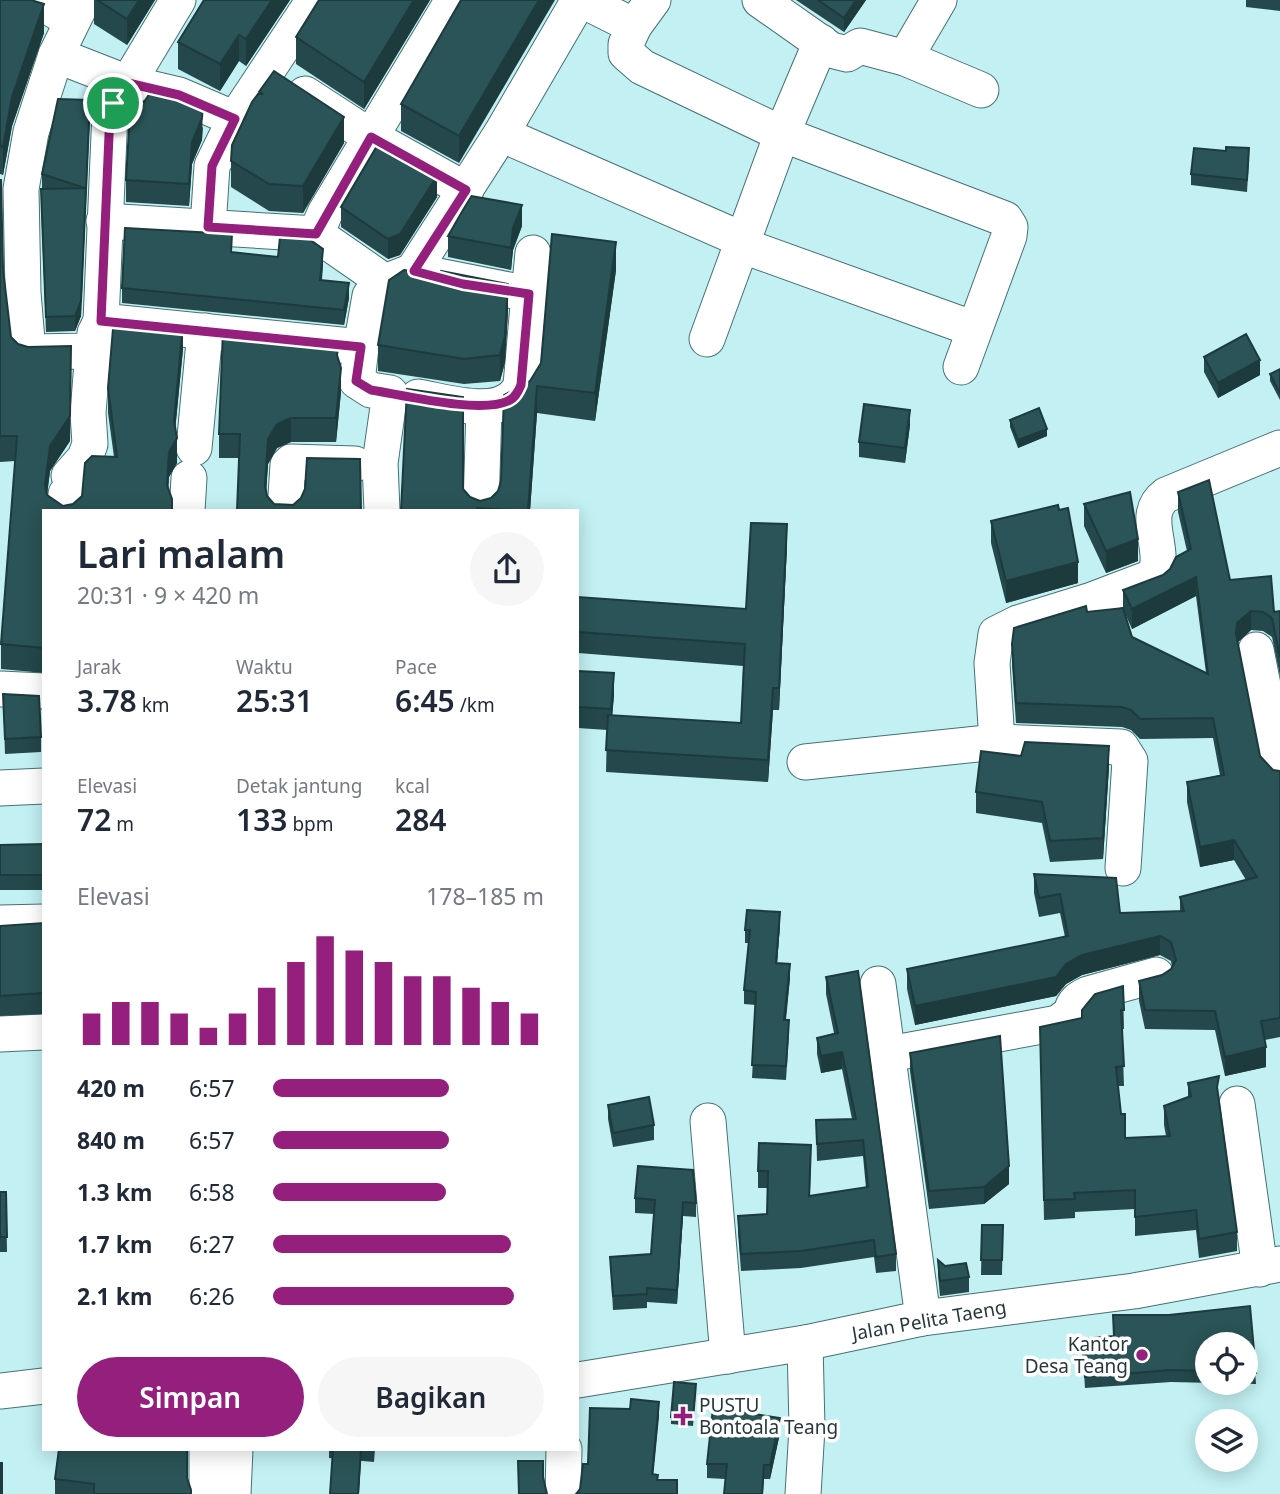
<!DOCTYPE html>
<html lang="id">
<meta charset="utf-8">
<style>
:root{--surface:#fff;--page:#f6f6f7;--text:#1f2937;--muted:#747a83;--accent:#951f7c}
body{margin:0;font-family:"Noto Sans",sans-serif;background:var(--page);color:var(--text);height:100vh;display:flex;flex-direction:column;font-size:26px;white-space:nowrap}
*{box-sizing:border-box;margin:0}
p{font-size:23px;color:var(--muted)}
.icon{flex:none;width:38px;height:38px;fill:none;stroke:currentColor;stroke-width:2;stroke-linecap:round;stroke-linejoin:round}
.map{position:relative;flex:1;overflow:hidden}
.panel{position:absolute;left:42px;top:509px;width:537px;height:942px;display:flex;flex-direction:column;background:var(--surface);border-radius:0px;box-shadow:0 4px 18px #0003}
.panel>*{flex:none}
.fabs{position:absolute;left:1195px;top:1332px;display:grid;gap:14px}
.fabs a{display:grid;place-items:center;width:63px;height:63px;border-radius:50%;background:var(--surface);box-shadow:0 4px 18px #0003;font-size:35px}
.pin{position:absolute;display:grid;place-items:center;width:60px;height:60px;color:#fff;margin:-30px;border:4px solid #fff;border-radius:50%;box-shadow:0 2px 7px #0007}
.round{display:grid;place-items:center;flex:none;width:74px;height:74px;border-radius:37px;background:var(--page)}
.head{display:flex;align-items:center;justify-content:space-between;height:119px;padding:0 35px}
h1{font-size:38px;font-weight:600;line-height:52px}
.stats{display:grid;grid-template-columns:repeat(3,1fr);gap:10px;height:119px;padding:7px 35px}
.stats div{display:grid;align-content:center}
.stats b{font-size:30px;font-weight:600}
.stats small{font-size:19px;font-weight:400}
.stats p{font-size:19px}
.chart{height:196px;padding:14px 35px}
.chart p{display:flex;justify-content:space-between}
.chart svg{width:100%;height:126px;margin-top:7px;stroke:var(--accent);stroke-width:6}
.cta{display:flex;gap:14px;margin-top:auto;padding:14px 35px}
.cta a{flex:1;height:80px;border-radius:42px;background:var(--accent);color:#fff;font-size:28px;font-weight:600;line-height:80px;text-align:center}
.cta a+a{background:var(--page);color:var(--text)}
ul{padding:0 35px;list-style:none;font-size:23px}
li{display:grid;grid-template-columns:112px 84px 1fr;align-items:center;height:52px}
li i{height:18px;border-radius:9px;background:var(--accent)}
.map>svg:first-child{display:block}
</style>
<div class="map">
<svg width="1280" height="1494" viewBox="0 0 1280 1494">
<rect width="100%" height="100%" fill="#c2f0f3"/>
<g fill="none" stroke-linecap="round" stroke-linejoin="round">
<g stroke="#467174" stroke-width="37">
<g id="minor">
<polyline points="37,0 72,21"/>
<polyline points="83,0 56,55 31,132 21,189 23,293 28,352 93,351 95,333 101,321 361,347 357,381 371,390 390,393 380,463 382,511"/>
<polyline points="582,0 634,26 653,0"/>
<polyline points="760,0 831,50 847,54 860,46 905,58 981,90"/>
<polyline points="634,26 626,44 626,53 642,67 782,134 1005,219 1010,227 1009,236 961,367"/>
<polyline points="56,55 128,83 178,0"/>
<polyline points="905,58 939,0"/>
<polyline points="305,94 371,137 466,190"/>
<polyline points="501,134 743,240"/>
<polyline points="104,221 316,234 325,213 453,0"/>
<polyline points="208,227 212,166 235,119"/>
<polyline points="316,234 385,282"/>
<polyline points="741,245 974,329"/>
<polyline points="413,271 501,134 579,0"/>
<polyline points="529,294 533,253"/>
<polyline points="101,321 110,112 128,83 179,95 235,119 314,0"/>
<polyline points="707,339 782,134 821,42"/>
<path d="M361 347 370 296 385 282 413 271 529 294 521 385C506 422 448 402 418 397"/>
<polyline points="194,448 205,331"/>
<polyline points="69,476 85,458 90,444 88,413 93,351"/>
<polyline points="481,508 484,407"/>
<polyline points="65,511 66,494"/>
<polyline points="187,511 189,478"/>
<polyline points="285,511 288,465 291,462 355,464"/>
<polyline points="1256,650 1280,771"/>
<polyline points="0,689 44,691"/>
<path d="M997 742 992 663 996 634 1018 623 1089 601 1155 576C1167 548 1139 515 1166 495L1280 448"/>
<polyline points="805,762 997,742 1121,747 1130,761 1123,868"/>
<polyline points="0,788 44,786"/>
<polyline points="0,923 44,922"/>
<polyline points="878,984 923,1318"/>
<polyline points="0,1034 44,1032"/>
<path d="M889 1054 1058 1023 1071 1013C1073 1002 1078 999 1088 994L1156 975"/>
<polyline points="1237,1104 1260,1269"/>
<polyline points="708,1121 728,1356"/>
<polyline points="578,1380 805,1343 923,1318 1134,1291 1280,1264"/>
<polyline points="0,1391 44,1386"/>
<polyline points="207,1494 207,1449"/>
<polyline points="233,1494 235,1449"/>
<polyline points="563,1494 564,1449"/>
<polyline points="803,1494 807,1428 805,1343"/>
</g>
</g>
<use href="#minor" stroke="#fff" stroke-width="35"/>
</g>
<g fill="#24484b" fill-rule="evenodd">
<polygon points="0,0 44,33 12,126 3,175 0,174"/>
<polygon points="94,0 155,0 127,45 94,24"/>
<polygon points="290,0 246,66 239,61 220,91 178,69 178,42"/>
<polygon points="430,0 364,109 296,64 296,37"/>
<polygon points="461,0 459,163 401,131 401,104"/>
<polygon points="796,0 866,0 844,32"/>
<polygon points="1246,0 1280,0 1280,11 1246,7"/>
<polygon points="259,92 344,143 303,213 269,211 231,187 231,161"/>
<polygon points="90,114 81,316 75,331 46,332 41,204 41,189 44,189 42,188 42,174"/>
<polygon points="203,127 202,140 192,164 189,206 126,202 126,180"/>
<polygon points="1249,160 1247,192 1191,185 1191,174"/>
<polygon points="0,180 3,269 11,337 18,344 71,371 70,441 50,471 47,495 63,506 73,504 82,496 114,457 108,413 108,388 183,349 175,430 177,463 169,477 168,488 172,511 44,511 44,673 1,669 1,644 15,461 0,462"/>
<polygon points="437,197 400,255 388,259 341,227 341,207"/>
<polygon points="522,226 513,250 511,270 448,257 448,236"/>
<polygon points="232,252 323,264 322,280 349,298 344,325 122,303 122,288"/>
<polygon points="616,270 595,421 537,413 530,511 477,511 463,490 470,497 480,501 491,498 498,491 530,381"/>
<polygon points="508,310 505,362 500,381 464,384 378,371 378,345"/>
<polygon points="1204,357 1260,375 1218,398 1204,372"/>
<polygon points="339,360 341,392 336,442 291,442 277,448 268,464 266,491 267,496 274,504 237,511 239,458 219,458 219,434"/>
<polygon points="1280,369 1280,400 1270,381 1270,374"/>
<polygon points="1010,420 1047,436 1018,448 1010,427"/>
<polygon points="910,425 905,463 859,457 859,442"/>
<path d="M1178 492 1230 580 1274 612 1280 611V676L1272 637 1263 631 1251 630 1238 642 1260 756 1273 770 1280 771V1037L1265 1040 1266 1067 1225 1076 1215 1030 1145 1029 1139 1001V981L1162 975 1171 969 1172 967 1171 961 1160 955 1082 975 1066 984 1056 996 915 1025 907 989V969L1065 937 1060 913 1039 917 1034 893V874L1120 913 1180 911V897L1246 880 1234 860 1200 867 1187 802V782L1220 775 1213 738 1140 739 1131 730 1122 727 1016 723 1012 664V644L1087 612 1123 609V590L1163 575 1170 569 1187 551 1178 512ZM1196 596 1206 673 1132 637 1123 609 1132 629Z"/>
<polygon points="1084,504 1138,561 1106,573 1084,526"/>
<polygon points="991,521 1078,583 1006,603 991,543"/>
<polygon points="787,546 779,710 773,710 768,782 606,772 607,730 578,728 578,671 614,695 612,716 741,723 743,666 578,653 578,597 746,609"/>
<polygon points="3,694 41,737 41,752 5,754"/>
<polygon points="1021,756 1109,767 1103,859 1050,862 1042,823 976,813 976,792"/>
<polygon points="44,844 44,890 0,890 0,845"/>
<polygon points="44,923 44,1014 0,1016 0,926"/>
<polygon points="780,925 777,963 790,978 786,1020 789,1034 786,1080 752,1078 756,1005 744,1004 744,990 749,943 745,943 745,930"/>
<polygon points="826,977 896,1254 896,1271 876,1273 874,1257 801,1268 741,1271 738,1232 738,1216 767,1214 768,1188 758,1188 758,1171 811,1162 810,1196 866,1188 863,1156 817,1161 816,1120 852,1119 842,1069 821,1073 817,1054 817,1038 834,1033 826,994"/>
<polygon points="1123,986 1124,1029 1122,1029 1124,1086 1118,1086 1121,1114 1125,1138 1166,1136 1164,1125 1164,1106 1188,1097 1188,1083 1219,1096 1237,1232 1237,1251 1199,1258 1196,1230 1135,1236 1135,1209 1075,1212 1075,1218 1044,1220 1040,1027 1082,1018"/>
<polygon points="910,1053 1009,1184 984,1204 929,1209 910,1071"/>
<polygon points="608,1105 654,1125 654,1140 613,1147 608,1119"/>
<polygon points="0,1192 6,1192 7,1252 0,1252"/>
<polygon points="635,1198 696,1203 696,1217 683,1216 677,1304 647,1302 647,1308 613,1310 610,1257 651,1254 654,1214 635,1213"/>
<polygon points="982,1225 1003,1225 1002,1275 981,1275"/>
<polygon points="938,1260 945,1266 969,1277 969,1292 940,1296 938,1275"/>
<path d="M1250 1306 1256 1384 1171 1382 1085 1388 1082 1339 1114 1336 1113 1315H1169ZM1208 1344H1246V1382H1208Z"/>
<polygon points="696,1391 693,1426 671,1424 671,1417"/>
<polygon points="780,1433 770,1479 764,1479 763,1494 724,1494 725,1479 707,1478 707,1464"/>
<polygon points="318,1449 375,1449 374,1462 329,1458 329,1450"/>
<polygon points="187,1478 191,1494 55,1494 55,1479"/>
</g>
<g fill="#1d3b3d">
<polygon points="139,0 155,0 127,45 127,19"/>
<polygon points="272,0 290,0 246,66 246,39"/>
<polygon points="414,0 430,0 364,109 364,82"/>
<polygon points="539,0 555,0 459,163 459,136"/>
<polygon points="856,0 866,0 844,32 844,18"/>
<polygon points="44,4 44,33 12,126 3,175 3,147 12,97"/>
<polygon points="239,35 239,61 220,91 220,64"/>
<polygon points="90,100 81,316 75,331 75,316"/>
<polygon points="203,105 202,140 192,164 189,206 189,184 192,142"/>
<polygon points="344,117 344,143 303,213 303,186"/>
<polygon points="437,176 437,197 400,255 388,259 388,239"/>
<polygon points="522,205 522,226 513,250 511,270 511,248 513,228"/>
<polygon points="616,242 616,270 595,421 595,393"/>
<polygon points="323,249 323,264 320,295 320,280"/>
<polygon points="349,283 349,298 344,325 344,310"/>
<polygon points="508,284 508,310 505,362 500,381 500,355"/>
<polygon points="183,324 183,349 174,442 177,438 177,463 169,477 167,510 169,452 174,421"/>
<polygon points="71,346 70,441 50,471 45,510 45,485 50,446"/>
<polygon points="1260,360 1260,375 1218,398 1218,383"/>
<polygon points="341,368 341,392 336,442 336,418"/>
<polygon points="537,386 537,413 530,511 528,511"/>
<polygon points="910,410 910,425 905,463 905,448"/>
<polygon points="291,418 291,442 277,448 268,464 265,510 265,486 268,439 277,424"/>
<polygon points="1047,429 1047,436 1018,448 1018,440"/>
<polygon points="787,524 787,546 779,710 779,688"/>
<polygon points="1138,539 1138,561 1106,573 1106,551"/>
<polygon points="1078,562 1078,583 1006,603 1006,581"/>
<polygon points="1196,577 1196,596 1132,629 1132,609"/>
<polygon points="1251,611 1251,630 1237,643 1236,634 1237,623"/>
<polygon points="614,673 614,695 611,731 611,709"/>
<polygon points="773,688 773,710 768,782 768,760"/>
<polygon points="1109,746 1109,767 1103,859 1103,838"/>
<polygon points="1234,840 1234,860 1200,867 1200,847"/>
<polygon points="780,912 780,925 776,977 776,963"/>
<polygon points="1160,936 1160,955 1082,975 1066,984 1056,996 915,1025 915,1006 1066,964 1082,955"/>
<polygon points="790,964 790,978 784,1033 784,1020"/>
<polygon points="1266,1047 1266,1067 1225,1076 1225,1057"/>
<polygon points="842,1052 842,1069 821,1073 821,1056"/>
<polygon points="1009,1166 1009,1184 984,1204 984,1187"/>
<polygon points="683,1202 683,1216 677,1304 677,1290"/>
<polygon points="659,1402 659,1417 652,1489 652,1474"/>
<polygon points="780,1418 780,1433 770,1479 770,1465"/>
<polygon points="361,1449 361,1461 359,1494 358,1494"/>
</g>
<g fill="#2a5457" stroke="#1d3b3d" stroke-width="2">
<polygon points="0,0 31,0 44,4 12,97 3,147 0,146"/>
<polygon points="97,0 139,0 127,19"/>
<polygon points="204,0 272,0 246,39 239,35 220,64 178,42"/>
<polygon points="319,0 414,0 364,82 296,37"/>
<polygon points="461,0 539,0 459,136 401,104"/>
<polygon points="818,0 856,0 844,18"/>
<polygon points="274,71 344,117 303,186 269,184 231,161 232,145 252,102 258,94 263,94 259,92"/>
<polygon points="150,93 176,94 203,105 202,118 192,142 189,184 126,180 131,95 144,102"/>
<polygon points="58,99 90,100 81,301 75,316 46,317 41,189 85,188 42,174"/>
<polygon points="378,144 437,176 400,234 388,239 341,207"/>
<polygon points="1226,147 1249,148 1247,180 1191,174 1194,148 1226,151"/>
<polygon points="0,180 1,180 3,269 11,337 18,344 28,347 71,346 70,416 50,446 45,485 47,495 63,506 73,504 82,496 85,463 92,456 117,457 108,388 114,317 183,324 174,421 177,438 169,452 167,485 172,499 172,511 44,511 44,648 1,644 17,436 0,436"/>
<polygon points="471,196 522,205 513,228 511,248 448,236"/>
<polygon points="125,228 232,234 231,252 278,257 280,237 309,239 323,249 320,280 349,283 344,310 122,288"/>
<polygon points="552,234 616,242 595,393 537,386 528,511 477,508 477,511 401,511 407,389 463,397 463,489 470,497 480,501 491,498 498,491 501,481 504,395 530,381 541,363"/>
<polygon points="404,270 440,275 441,271 508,284 505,336 500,355 464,359 378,345 389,280"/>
<polygon points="223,329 339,341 337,355 341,368 336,418 291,418 277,424 268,439 265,486 267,496 274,504 293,505 301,498 305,489 307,458 360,459 361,511 237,511 240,434 219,434"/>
<polygon points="1246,334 1260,360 1218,383 1204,357"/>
<polygon points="1280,369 1280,393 1270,374"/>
<polygon points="864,404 910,410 905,448 859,442"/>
<polygon points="1039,408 1047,429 1018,440 1010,420"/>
<polygon points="1209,480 1230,580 1271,576 1274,612 1280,611 1280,657 1272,618 1263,612 1251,611 1237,623 1236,634 1260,756 1273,770 1280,771 1280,1018 1261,1021 1266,1047 1225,1057 1215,1011 1145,1010 1139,981 1162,975 1171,969 1176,960 1171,942 1160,936 1082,955 1066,964 1056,977 915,1006 907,969 1068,936 1060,894 1039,898 1034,874 1116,878 1120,913 1184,911 1180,897 1257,877 1234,840 1200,847 1187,782 1224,775 1213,718 1140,719 1131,710 1122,707 1016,703 1012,644 1014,628 1086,606 1087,612 1123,608 1132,637 1208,674 1196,577 1132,609 1123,590 1163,575 1170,569 1176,557 1191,549 1178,492"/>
<polygon points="1130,492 1138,539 1106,551 1084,504"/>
<polygon points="1058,505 1059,510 1068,508 1078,562 1006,581 991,521"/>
<polygon points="751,523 787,524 779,688 773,688 768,760 606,750 608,715 741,723 745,644 578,632 578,597 746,609"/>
<polygon points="578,671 614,673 611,709 578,707"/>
<polygon points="3,694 39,696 41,737 5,739"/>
<polygon points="1025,742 1109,746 1103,838 1050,841 1042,802 976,792 981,751 1021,756"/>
<polygon points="44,844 44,875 0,875 0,845"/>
<polygon points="747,910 780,912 776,963 790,964 784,1020 789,1020 786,1066 752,1065 756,992 744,990 750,930 745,930"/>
<polygon points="44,923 44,993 0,996 0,926"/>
<polygon points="858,971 896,1254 876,1257 874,1240 801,1251 741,1254 738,1216 767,1214 768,1171 758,1171 759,1143 811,1145 809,1196 868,1187 863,1140 817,1144 816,1120 856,1119 842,1052 821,1056 817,1038 838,1033 826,977"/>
<polygon points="1123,986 1124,1010 1121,1010 1124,1066 1116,1067 1121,1114 1125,1114 1125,1138 1170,1136 1164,1106 1191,1096 1188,1083 1219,1076 1217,1087 1237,1232 1199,1239 1196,1210 1135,1217 1135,1190 1074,1193 1075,1199 1044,1200 1040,1027 1082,1018 1082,1010 1095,994"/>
<polygon points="1000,1036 1009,1166 984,1187 929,1191 910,1053"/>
<polygon points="649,1097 654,1125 613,1133 608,1105"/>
<polygon points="638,1166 693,1170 696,1203 683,1202 677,1290 647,1288 647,1294 613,1296 610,1257 651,1254 655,1200 635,1198"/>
<polygon points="0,1192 6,1192 7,1237 0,1237"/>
<polygon points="982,1225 1003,1225 1002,1260 981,1260"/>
<polygon points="938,1260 945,1266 966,1263 969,1277 940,1281"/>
<polygon points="1250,1306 1256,1373 1246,1372 1246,1344 1208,1344 1208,1371 1171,1370 1085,1377 1082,1339 1114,1336 1113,1315 1169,1315"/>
<polygon points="674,1382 696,1384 693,1419 671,1417"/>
<polygon points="631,1399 659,1402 652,1474 658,1475 657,1480 677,1480 677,1494 576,1494 580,1489 583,1464 588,1464 590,1408 630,1409"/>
<polygon points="713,1408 780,1418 770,1465 764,1465 762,1494 724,1494 727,1464 707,1464"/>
<polygon points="59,1449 187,1449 187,1478 191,1490 191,1494 94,1494 94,1484 55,1479"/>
<polygon points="333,1449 361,1449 358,1494 330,1494"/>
<polygon points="518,1461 543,1461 543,1477 547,1494 519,1494"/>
<rect x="0" y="1463" width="2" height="31"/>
</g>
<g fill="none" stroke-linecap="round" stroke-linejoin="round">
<g stroke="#fff" stroke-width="14">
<path id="route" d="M128 83 179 95 235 119 212 166 208 227 316 234 371 137 466 190 414 271 463 284 529 294 521 385C518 392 515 398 508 401 480 414 403 395 371 390L356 381 361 347 101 321 110 112Z"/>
</g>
<use href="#route" stroke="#951f7c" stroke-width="9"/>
</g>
<g fill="#951f7c" stroke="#fff" stroke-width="2.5">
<circle cx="1142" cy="1355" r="7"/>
<path d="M679.5 1405.5h7v7h7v7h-7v7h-7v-7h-7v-7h7z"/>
</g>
<g text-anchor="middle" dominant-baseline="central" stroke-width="7" stroke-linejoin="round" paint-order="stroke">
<g font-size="19" fill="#263839" stroke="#fff">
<text transform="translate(929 1320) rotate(-10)">Jalan Pelita Taeng</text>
</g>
<g font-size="19" fill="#263839" stroke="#fff" text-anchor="end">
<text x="1128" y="1344">Kantor<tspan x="1128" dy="22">Desa Teang</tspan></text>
<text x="699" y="1405" text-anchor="start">PUSTU<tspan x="699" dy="22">Bontoala Teang</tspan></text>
</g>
</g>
</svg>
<div class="fabs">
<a><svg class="icon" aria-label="locate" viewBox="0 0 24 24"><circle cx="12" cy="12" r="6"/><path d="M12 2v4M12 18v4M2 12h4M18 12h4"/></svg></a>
<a><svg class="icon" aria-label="layers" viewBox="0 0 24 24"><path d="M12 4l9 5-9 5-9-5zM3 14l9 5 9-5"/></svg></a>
</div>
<div class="pin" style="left:113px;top:103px;background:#1e9e55"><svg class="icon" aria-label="arrive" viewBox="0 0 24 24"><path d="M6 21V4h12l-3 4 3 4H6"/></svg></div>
<section class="panel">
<div class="head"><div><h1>Lari malam</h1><p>20:31 · 9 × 420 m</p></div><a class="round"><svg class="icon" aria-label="share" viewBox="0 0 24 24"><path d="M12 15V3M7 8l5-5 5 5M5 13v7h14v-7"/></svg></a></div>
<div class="stats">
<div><p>Jarak</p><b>3.78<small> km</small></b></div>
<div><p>Waktu</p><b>25:31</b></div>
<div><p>Pace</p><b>6:45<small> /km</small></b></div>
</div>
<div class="stats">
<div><p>Elevasi</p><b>72<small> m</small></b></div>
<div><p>Detak jantung</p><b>133<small> bpm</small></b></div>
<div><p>kcal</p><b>284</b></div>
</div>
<div class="chart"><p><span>Elevasi</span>178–185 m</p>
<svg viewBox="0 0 160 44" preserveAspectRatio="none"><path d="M5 44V33M15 44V29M25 44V29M35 44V33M45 44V38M55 44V33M65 44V24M75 44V15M85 44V6M95 44V11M105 44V15M115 44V20M125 44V20M135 44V24M145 44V29M155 44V33"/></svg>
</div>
<ul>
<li><b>420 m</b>6:57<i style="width:65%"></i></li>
<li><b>840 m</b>6:57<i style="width:65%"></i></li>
<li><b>1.3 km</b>6:58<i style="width:64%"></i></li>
<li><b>1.7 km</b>6:27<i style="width:88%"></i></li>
<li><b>2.1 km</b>6:26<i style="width:89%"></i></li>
</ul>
<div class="cta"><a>Simpan</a><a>Bagikan</a></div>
</section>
</div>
